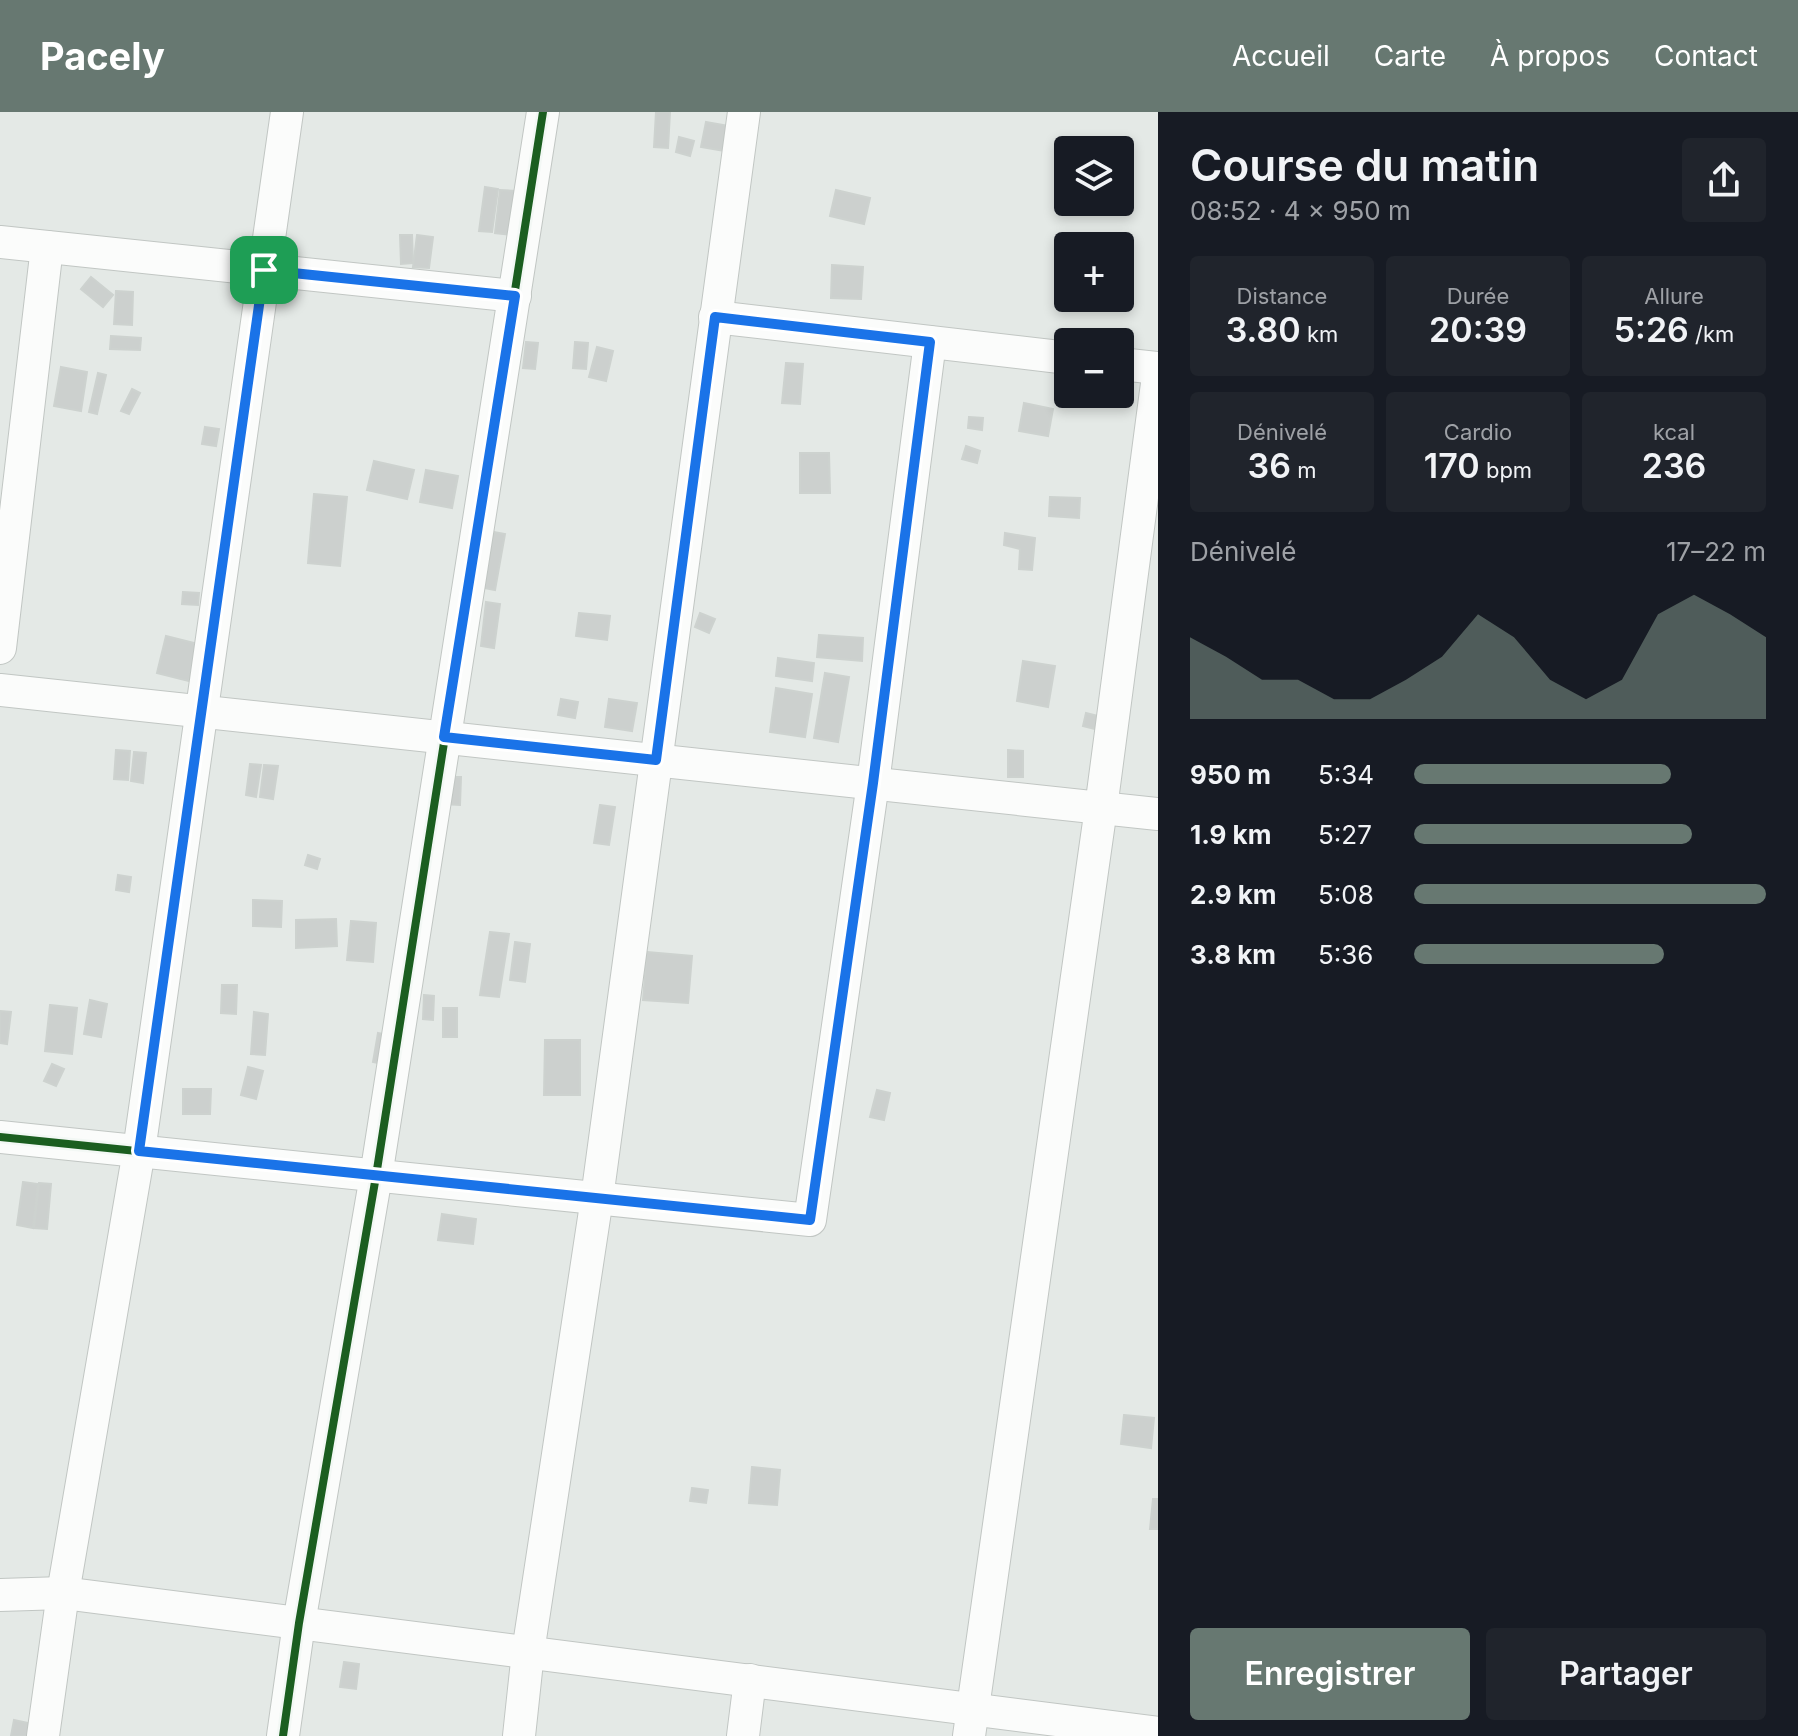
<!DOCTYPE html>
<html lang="fr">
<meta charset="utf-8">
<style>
:root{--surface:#171b24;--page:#20242c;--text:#f1f3f6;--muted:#9ea1a6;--accent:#677871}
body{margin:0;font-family:Inter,sans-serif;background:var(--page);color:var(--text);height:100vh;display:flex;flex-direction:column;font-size:30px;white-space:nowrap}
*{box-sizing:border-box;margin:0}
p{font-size:26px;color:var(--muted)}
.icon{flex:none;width:44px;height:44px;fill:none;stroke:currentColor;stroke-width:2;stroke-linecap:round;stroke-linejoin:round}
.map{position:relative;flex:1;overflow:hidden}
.details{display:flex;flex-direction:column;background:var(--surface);width:640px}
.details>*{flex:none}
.controls{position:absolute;left:1054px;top:24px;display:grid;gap:16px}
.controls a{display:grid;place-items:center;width:80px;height:80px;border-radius:8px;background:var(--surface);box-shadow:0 4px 12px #0003;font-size:40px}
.pin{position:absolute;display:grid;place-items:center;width:68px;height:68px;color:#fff;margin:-34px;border-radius:16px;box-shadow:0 4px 12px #0006}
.round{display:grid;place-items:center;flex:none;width:84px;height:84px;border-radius:8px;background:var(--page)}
.headline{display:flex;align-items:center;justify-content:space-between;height:136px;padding:0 32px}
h1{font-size:44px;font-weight:600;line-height:60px}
.figures{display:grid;grid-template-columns:repeat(3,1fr);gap:12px;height:136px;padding:8px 32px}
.figures div{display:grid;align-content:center;border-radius:8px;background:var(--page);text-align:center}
.figures b{font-size:34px;font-weight:600}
.figures small{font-size:22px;font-weight:400}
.figures p{font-size:22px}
.chart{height:224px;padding:16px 32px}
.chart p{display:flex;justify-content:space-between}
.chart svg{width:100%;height:144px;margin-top:8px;fill:var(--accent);opacity:.7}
.button{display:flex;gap:16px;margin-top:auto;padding:16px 32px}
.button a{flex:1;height:92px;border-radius:8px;background:var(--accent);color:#fff;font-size:32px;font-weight:600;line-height:92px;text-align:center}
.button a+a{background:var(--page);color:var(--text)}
ul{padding:0 32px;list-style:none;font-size:26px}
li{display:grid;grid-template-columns:128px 96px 1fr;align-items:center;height:60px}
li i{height:20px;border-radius:10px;background:var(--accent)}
header{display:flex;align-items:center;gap:48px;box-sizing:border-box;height:112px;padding:0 40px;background:var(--accent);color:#fff}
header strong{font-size:38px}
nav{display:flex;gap:44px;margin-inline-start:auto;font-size:28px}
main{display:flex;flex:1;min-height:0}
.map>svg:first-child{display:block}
</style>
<header>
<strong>Pacely</strong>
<nav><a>Accueil</a><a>Carte</a><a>À propos</a><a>Contact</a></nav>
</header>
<main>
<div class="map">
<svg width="1158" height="1624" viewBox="0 0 1158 1624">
<rect width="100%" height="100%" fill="#e4e9e6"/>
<g fill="#ccd0ce" stroke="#cdd2cf" stroke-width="2">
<polygon points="656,0 670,0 668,36 654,35"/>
<polygon points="706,10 729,14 725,39 701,35"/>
<polygon points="679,25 694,29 690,44 676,40"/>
<polygon points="485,75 498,77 492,120 479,119"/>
<polygon points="500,78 516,79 512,123 495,121"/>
<polygon points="836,78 870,86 864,112 830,104"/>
<polygon points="400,123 412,123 413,151 401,152"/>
<polygon points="417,123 433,125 429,156 413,155"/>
<polygon points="832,153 863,155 861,187 831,186"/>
<polygon points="91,165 113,183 103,195 81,177"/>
<polygon points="116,179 133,180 132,213 114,212"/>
<polygon points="111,224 141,226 140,238 110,237"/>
<polygon points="526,230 538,231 535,257 523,256"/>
<polygon points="575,230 588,231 586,257 573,256"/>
<polygon points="597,235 613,239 606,269 589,265"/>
<polygon points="786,251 803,252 800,292 782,291"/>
<polygon points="61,255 87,260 81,299 54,294"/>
<polygon points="98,261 106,263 97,302 89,300"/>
<polygon points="132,277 140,281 129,302 121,299"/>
<polygon points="1024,291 1053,297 1048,324 1019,319"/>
<polygon points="969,305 983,306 982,318 968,316"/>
<polygon points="205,315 219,317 216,334 202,332"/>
<polygon points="966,334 980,339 977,351 962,347"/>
<polygon points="800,341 829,341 830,381 800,381"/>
<polygon points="374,349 414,358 407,387 367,378"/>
<polygon points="426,358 458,364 452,396 420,390"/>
<polygon points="314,382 347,385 340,454 308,451"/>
<polygon points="1050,385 1080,386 1079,406 1049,404"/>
<polygon points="483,418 505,422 495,478 474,474"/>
<polygon points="1005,421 1035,426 1032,458 1019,457 1020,437 1004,433"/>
<polygon points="183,480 199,481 198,493 182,492"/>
<polygon points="486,490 500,492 494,536 481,534"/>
<polygon points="579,501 610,504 607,528 576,524"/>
<polygon points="700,501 715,507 709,521 695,515"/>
<polygon points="819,523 863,526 862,549 817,545"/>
<polygon points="166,524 198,532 189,569 157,561"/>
<polygon points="778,546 814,551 812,569 776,564"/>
<polygon points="1023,549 1055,554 1048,595 1017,589"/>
<polygon points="825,561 849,565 838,630 814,626"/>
<polygon points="776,576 812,582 805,625 770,620"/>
<polygon points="561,587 578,590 575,606 558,603"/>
<polygon points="609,587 637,591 632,619 605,615"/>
<polygon points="1086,601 1098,604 1095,617 1083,614"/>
<polygon points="116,638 130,639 128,668 114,667"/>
<polygon points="1008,638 1023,639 1023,665 1008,665"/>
<polygon points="134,640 146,641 143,671 131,669"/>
<polygon points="250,652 261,653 256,685 246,683"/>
<polygon points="264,653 278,654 273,687 260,685"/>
<polygon points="445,665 461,665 460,693 443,692"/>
<polygon points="600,693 615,695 609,733 594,731"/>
<polygon points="308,743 320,747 317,757 305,753"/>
<polygon points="118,763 131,765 129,780 116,778"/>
<polygon points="253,788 282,789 281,815 253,814"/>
<polygon points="336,807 337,834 296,836 296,808"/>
<polygon points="351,809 376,811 373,850 347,848"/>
<polygon points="490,820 509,822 499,885 480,883"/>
<polygon points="515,830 530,832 525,870 510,868"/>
<polygon points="647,840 692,844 688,891 643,888"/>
<polygon points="222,873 237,873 236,902 221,901"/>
<polygon points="424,883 434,884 433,908 423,907"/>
<polygon points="90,888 107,892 101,925 84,922"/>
<polygon points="50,893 77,896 72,942 45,939"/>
<rect x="443" y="896" width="14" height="29"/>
<polygon points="0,899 11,900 7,932 0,931"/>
<polygon points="254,900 268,902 265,943 251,942"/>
<polygon points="378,921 393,924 388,953 373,950"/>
<polygon points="545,928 580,928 580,983 544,983"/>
<polygon points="52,952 64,957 56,974 44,969"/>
<polygon points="248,955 263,959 256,987 241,983"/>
<polygon points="183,977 211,977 210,1002 183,1002"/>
<polygon points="877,978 890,981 884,1008 870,1005"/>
<polygon points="23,1070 38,1072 33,1116 17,1113"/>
<polygon points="39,1071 51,1072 47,1117 34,1116"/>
<polygon points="442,1102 476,1107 473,1132 438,1128"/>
<polygon points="1124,1303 1154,1306 1151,1336 1121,1332"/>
<polygon points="752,1355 780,1358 777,1393 749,1391"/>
<polygon points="692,1376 708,1378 706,1391 690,1389"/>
<polygon points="1153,1387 1158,1387 1158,1417 1150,1417"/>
<polygon points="344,1550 359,1552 356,1577 340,1575"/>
<polygon points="14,1608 42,1614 40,1624 11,1624"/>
</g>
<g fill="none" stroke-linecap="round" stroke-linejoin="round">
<g stroke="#c1c6c3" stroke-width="34">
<g id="minor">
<polyline points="0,130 515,184"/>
<polyline points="715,205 1068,246"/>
<polyline points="1120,252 1158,256"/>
<polyline points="0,536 47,135"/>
<polyline points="0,578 1158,702"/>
<polyline points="0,1025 810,1108 873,671 930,230"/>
<polyline points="0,1483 63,1481 1158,1621"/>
<polyline points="43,1624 63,1481 139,1039 287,0"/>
<polyline points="283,1624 299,1511 376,1064 543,0"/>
<polyline points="519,1624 528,1540 597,1086 744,0"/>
<polyline points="743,1624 750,1568"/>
<polyline points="969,1624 1101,696 1158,264"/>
</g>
</g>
<use href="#minor" stroke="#fbfcfb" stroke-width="32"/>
<g stroke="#f3f8f5" stroke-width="13">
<g id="cycleway">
<polyline points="0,1025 810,1108 873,671 930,230"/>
<polyline points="283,1624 299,1511 376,1064 543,0"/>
</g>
</g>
<use href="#cycleway" stroke="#1b5e20" stroke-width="8"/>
</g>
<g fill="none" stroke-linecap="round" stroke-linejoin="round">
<g stroke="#fff" stroke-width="16">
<polygon id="route" points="264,158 515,184 444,625 656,648 715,205 930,230 873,671 810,1108 139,1039"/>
</g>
<use href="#route" stroke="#1a73e8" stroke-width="10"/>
</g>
</svg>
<div class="controls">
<a><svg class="icon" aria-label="layers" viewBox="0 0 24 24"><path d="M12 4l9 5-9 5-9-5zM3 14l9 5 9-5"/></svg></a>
<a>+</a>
<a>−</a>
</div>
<div class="pin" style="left:264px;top:158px;background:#1e9e55"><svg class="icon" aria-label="arrive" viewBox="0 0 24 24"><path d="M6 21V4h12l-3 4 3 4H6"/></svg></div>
</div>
<section class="details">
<div class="headline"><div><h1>Course du matin</h1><p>08:52 · 4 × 950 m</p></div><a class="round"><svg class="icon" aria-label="share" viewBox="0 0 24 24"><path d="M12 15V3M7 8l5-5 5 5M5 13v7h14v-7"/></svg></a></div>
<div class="figures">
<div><p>Distance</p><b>3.80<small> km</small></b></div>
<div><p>Durée</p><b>20:39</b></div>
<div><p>Allure</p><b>5:26<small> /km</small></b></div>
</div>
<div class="figures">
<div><p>Dénivelé</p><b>36<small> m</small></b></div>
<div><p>Cardio</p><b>170<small> bpm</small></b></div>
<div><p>kcal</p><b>236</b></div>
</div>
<div class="chart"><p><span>Dénivelé</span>17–22 m</p>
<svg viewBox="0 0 160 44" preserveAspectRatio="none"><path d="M0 44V19L10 25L20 32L30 32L40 38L50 38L60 32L70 25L80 12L90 19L100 32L110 38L120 32L130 12L140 6L150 12L160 19V44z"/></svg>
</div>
<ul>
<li><b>950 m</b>5:34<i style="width:73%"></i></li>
<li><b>1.9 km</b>5:27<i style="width:79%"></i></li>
<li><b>2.9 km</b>5:08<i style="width:100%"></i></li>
<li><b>3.8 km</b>5:36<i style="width:71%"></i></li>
</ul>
<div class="button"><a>Enregistrer</a><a>Partager</a></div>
</section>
</main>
